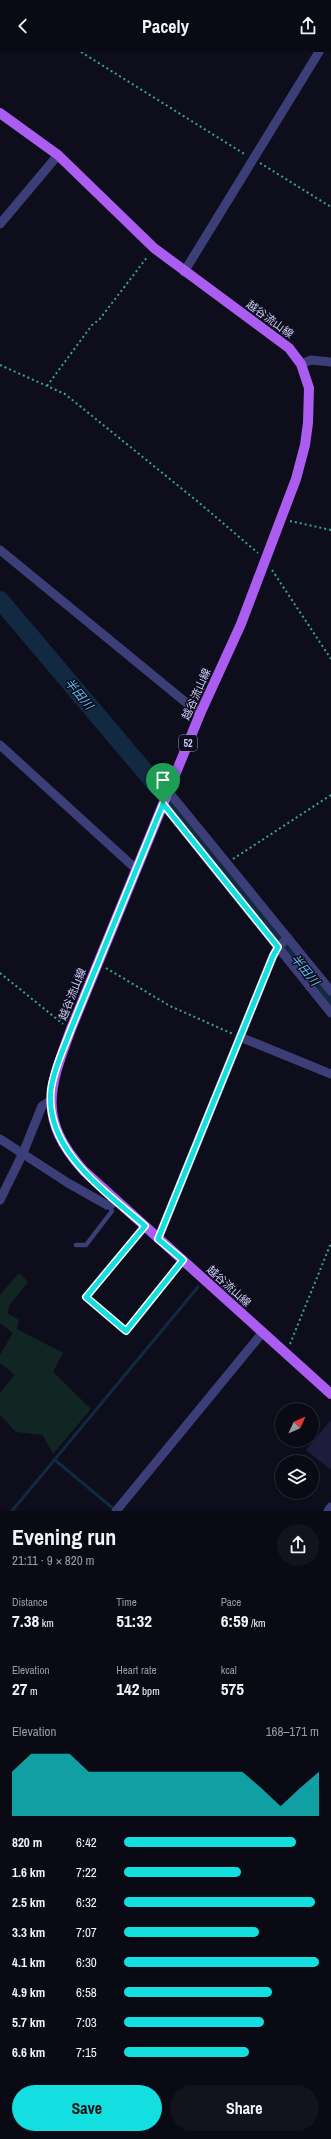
<!DOCTYPE html>
<meta charset="utf-8">
<style>
:root{--surface:#0a0a15;--page:#13131e;--text:#f1f3f6;--muted:#999aa0;--line:#2a2b34;--accent:#13dfe0}
body{margin:0;font-family:"Archivo Narrow","Noto Sans JP",sans-serif;background:var(--page);color:var(--text);height:100vh;display:flex;flex-direction:column;font-size:15px;white-space:nowrap}
*{box-sizing:border-box;margin:0}
p{font-size:13px;color:var(--muted)}
.icon{flex:none;width:22px;height:22px;fill:none;stroke:currentColor;stroke-width:2;stroke-linecap:round;stroke-linejoin:round}
.map{position:relative;height:1459px;overflow:hidden}
.side{display:flex;flex-direction:column;background:var(--surface);flex:1}
.side>*{flex:none}
.needle{width:26px;rotate:46deg}
.buttons{position:absolute;left:275px;top:1351px;display:grid;gap:8px}
.buttons a{display:grid;place-items:center;width:44px;height:44px;border-radius:50%;background:var(--surface);box-shadow:0 1px 3px #0004,0 0 0 1px var(--line);font-size:20px}
.pin{position:absolute;display:grid;place-items:center;width:34px;height:34px;color:#fff;margin:-41px -17px;border-radius:50% 50% 50% 0;rotate:-45deg;box-shadow:0 0 4px #0007}
.pin .icon{rotate:45deg}
.round{display:grid;place-items:center;flex:none;width:42px;height:42px;border-radius:21px;background:var(--page)}
.headline{display:flex;align-items:center;justify-content:space-between;height:68px;padding:0 12px}
h1{font-size:22px;font-weight:700;line-height:30px}
.figures{display:grid;grid-template-columns:repeat(3,1fr);gap:6px;height:68px;padding:4px 12px}
.figures div{display:grid;align-content:center}
.figures b{font-size:17px;font-weight:700}
.figures small{font-size:11px;font-weight:400}
.figures p{font-size:11px}
.chart{height:112px;padding:8px 12px}
.chart p{display:flex;justify-content:space-between}
.chart svg{width:100%;height:72px;margin-top:4px;fill:var(--accent);opacity:.7}
.action{display:flex;gap:8px;margin-top:auto;padding:8px 12px}
.action a{flex:1;height:46px;border-radius:24px;background:var(--accent);color:#111;font-size:16px;font-weight:700;line-height:46px;text-align:center}
.action a+a{background:var(--page);color:var(--text)}
ul{padding:0 12px;list-style:none;font-size:13px}
li{display:grid;grid-template-columns:64px 48px 1fr;align-items:center;height:30px}
li i{height:10px;border-radius:5px;background:var(--accent)}
header{display:flex;justify-content:space-between;align-items:center;height:52px;padding:0 12px;background:var(--surface);font-size:18px;font-weight:700}
.map>svg:first-child{display:block}
</style>
<header><svg class="icon" aria-label="back" viewBox="0 0 24 24"><path d="M15 5l-7 7 7 7"/></svg>Pacely<svg class="icon" aria-label="share" viewBox="0 0 24 24"><path d="M12 15V3M7 8l5-5 5 5M5 13v7h14v-7"/></svg></header>
<div class="map">
<svg width="331" height="1459" viewBox="0 0 331 1459">
<rect width="100%" height="100%" fill="#0e0d1c"/>
<polygon fill="#112623" points="19,1221 28,1230 9,1253 8,1262 19,1268 17,1277 63,1301 53,1320 91,1357 53,1402 43,1383 16,1380 0,1363 0,1341 15,1323 0,1311 0,1303 13,1281 0,1271 0,1243"/>
<g fill="none" stroke-linecap="round" stroke-linejoin="round">
<g stroke="#112941" stroke-width="3">
<polyline points="55,1408 115,1458"/>
<polyline points="12,1459 198,1235"/>
</g>
<g stroke="#112941" stroke-width="18">
<polyline points="0,548 158,735"/>
<polyline points="174,755 331,951"/>
</g>
</g>
<polygon fill="#1e1b3c" points="331,1368 331,1418 306,1398"/>
<g fill="none" stroke-linecap="round" stroke-linejoin="round">
<g stroke="#37a494" stroke-width="2" stroke-dasharray="2 3" stroke-linecap="butt">
<polyline points="81,0 246,103"/>
<polyline points="260,111 331,155"/>
<polyline points="0,313 65,342 197,449 258,501"/>
<polyline points="47,334 92,273 99,268 148,204"/>
<polyline points="290,469 331,478"/>
<polyline points="272,518 331,607"/>
<polyline points="233,807 331,743"/>
<polyline points="106,916 170,954 233,982"/>
<polyline points="0,921 63,972"/>
<polyline points="290,1292 331,1191"/>
</g>
<g stroke="#3c3f77" stroke-width="4.5">
<polyline points="145,1174 86,1245 126,1279 183,1208"/>
<polyline points="76,1193 86,1193 112,1159 109,1153"/>
</g>
<g stroke="#3c3f77" stroke-width="9">
<polyline points="0,172 58,103"/>
<polyline points="184,220 319,0"/>
<polyline points="301,312 311,308 331,310"/>
<polyline points="0,498 200,662"/>
<polyline points="0,693 136,817"/>
<polyline points="168,739 331,939"/>
<polyline points="163,752 331,961"/>
<polyline points="240,985 331,1022"/>
<polyline points="0,1087 68,1131 107,1153 112,1152 115,1148"/>
<polyline points="0,1148 23,1101 42,1054 50,1049"/>
<polyline points="158,1187 273,904 278,895 288,886"/>
<polyline points="116,1459 263,1280"/>
<polyline points="328,1459 331,1455"/>
</g>
<path stroke="#ac5df1" stroke-width="10" d="M0 61 58 103 154 196 289 296 301 312 309 336 308 371 305 393 296 427 241 572 200 662 71 977C49 1036 37 1067 84 1119L331 1342"/>
</g>
<g fill="none" stroke-linecap="round" stroke-linejoin="round">
<g stroke="#fff" stroke-width="8">
<path id="route" d="M163 752 278 895 273 904 158 1187 183 1208 126 1279 86 1245 145 1174C105 1139 44 1098 51 1037 54 1016 64 996 71 977Z"/>
</g>
<use href="#route" stroke="#13dfe0" stroke-width="5"/>
</g>
<g text-anchor="middle" dominant-baseline="central" stroke-width="3" stroke-linejoin="round" paint-order="stroke">
<rect fill="#0e0d1c" stroke="#9493b8" stroke-width="1" x="179" y="683" width="18" height="16" rx="3"/>
<g font-size="10" font-weight="bold" fill="#cecdfb">
<text x="188" y="691">52</text>
</g>
<g font-size="11" fill="#cecdfb" stroke="#0e0d1c">
<text transform="translate(270 267) rotate(36)">越谷流山線</text>
<text transform="translate(196 642) rotate(-66)">越谷流山線</text>
<text transform="translate(72 942) rotate(-68)">越谷流山線</text>
<text transform="translate(229 1234) rotate(42)">越谷流山線</text>
</g>
<g font-size="12" font-style="italic" fill="#64bdf2" stroke="#0e0d1c">
<text transform="translate(79 642) rotate(50)">半田川</text>
<text transform="translate(305 918) rotate(51)">半田川</text>
</g>
</g>
</svg>
<div class="buttons">
<a><svg class="needle" viewBox="-14 -14 28 28"><path d="M0-13l5 13h-10z" fill="#e53935"/><path d="M0 13l5-13h-10z" fill="#999aa0"/></svg></a>
<a><svg class="icon" aria-label="layers" viewBox="0 0 24 24"><path d="M12 4l9 5-9 5-9-5zM3 14l9 5 9-5"/></svg></a>
</div>
<div class="pin" style="left:163px;top:752px;background:#1e9e55"><svg class="icon" aria-label="arrive" viewBox="0 0 24 24"><path d="M6 21V4h12l-3 4 3 4H6"/></svg></div>
</div>
<section class="side">
<div class="headline"><div><h1>Evening run</h1><p>21:11 · 9 × 820 m</p></div><a class="round"><svg class="icon" aria-label="share" viewBox="0 0 24 24"><path d="M12 15V3M7 8l5-5 5 5M5 13v7h14v-7"/></svg></a></div>
<div class="figures">
<div><p>Distance</p><b>7.38<small> km</small></b></div>
<div><p>Time</p><b>51:32</b></div>
<div><p>Pace</p><b>6:59<small> /km</small></b></div>
</div>
<div class="figures">
<div><p>Elevation</p><b>27<small> m</small></b></div>
<div><p>Heart rate</p><b>142<small> bpm</small></b></div>
<div><p>kcal</p><b>575</b></div>
</div>
<div class="chart"><p><span>Elevation</span>168–171 m</p>
<svg viewBox="0 0 160 44" preserveAspectRatio="none"><path d="M0 44V17L10 6L20 6L30 6L40 17L50 17L60 17L70 17L80 17L90 17L100 17L110 17L120 17L130 27L140 38L150 27L160 17V44z"/></svg>
</div>
<ul>
<li><b>820 m</b>6:42<i style="width:88%"></i></li>
<li><b>1.6 km</b>7:22<i style="width:60%"></i></li>
<li><b>2.5 km</b>6:32<i style="width:98%"></i></li>
<li><b>3.3 km</b>7:07<i style="width:69%"></i></li>
<li><b>4.1 km</b>6:30<i style="width:100%"></i></li>
<li><b>4.9 km</b>6:58<i style="width:76%"></i></li>
<li><b>5.7 km</b>7:03<i style="width:72%"></i></li>
<li><b>6.6 km</b>7:15<i style="width:64%"></i></li>
</ul>
<div class="action"><a>Save</a><a>Share</a></div>
</section>
